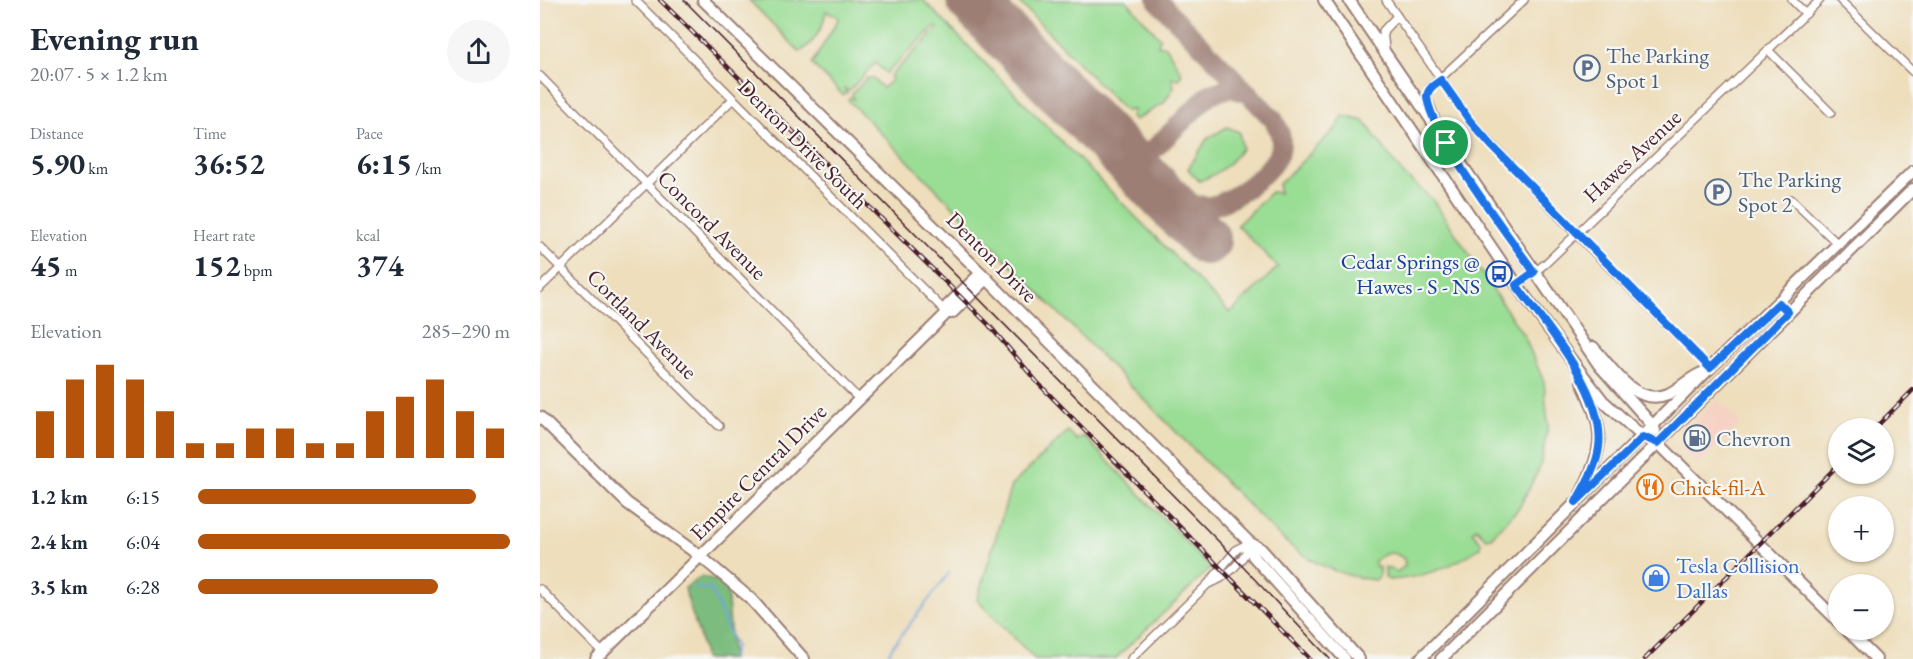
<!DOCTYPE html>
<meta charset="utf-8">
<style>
:root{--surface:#fff;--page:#f6f6f7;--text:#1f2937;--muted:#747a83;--accent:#b45309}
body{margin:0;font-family:"EB Garamond",serif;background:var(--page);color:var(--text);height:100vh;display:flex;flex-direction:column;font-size:22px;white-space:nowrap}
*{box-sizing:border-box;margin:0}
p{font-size:20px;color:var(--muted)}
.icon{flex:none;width:33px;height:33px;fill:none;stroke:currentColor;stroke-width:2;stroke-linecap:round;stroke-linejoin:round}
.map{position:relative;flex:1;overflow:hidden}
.drawer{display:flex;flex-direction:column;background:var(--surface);width:540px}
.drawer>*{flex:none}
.fabs{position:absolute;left:1288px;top:418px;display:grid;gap:12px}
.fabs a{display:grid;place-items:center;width:66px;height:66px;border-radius:50%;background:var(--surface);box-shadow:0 2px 4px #0004;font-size:30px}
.pin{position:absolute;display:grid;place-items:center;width:51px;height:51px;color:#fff;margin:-26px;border:3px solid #fff;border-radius:50%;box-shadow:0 2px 6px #0007}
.round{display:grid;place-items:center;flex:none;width:63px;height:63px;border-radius:32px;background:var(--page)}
.summary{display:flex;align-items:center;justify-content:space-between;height:102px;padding:0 30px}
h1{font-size:33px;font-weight:700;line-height:45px}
.stats{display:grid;grid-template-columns:repeat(3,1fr);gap:9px;height:102px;padding:6px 30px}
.stats div{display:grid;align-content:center}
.stats b{font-size:30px;font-weight:700}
.stats small{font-size:16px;font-weight:400}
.stats p{font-size:16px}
.chart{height:168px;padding:12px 30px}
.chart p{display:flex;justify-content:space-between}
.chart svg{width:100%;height:108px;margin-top:6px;stroke:var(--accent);stroke-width:6}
ul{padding:0 30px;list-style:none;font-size:20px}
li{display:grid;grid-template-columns:96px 72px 1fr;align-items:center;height:45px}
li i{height:15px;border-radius:8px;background:var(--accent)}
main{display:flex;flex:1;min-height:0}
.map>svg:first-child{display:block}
</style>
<main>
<section class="drawer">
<div class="summary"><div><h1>Evening run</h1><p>20:07 · 5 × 1.2 km</p></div><a class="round"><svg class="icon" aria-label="share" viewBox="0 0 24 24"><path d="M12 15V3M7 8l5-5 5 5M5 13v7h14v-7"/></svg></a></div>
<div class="stats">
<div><p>Distance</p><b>5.90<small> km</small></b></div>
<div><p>Time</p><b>36:52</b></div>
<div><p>Pace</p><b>6:15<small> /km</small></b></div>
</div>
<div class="stats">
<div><p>Elevation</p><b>45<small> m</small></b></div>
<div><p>Heart rate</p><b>152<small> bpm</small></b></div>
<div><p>kcal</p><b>374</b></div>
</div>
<div class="chart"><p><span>Elevation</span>285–290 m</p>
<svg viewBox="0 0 160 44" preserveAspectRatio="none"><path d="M5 44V25M15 44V12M25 44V6M35 44V12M45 44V25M55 44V38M65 44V38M75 44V32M85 44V32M95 44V38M105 44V38M115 44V25M125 44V19M135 44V12M145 44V25M155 44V32"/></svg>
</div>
<ul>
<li><b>1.2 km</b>6:15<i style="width:89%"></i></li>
<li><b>2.4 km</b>6:04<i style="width:100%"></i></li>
<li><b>3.5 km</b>6:28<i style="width:77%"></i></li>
</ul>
</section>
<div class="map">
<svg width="1373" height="659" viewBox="0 0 1373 659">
<rect width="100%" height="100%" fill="#f6f6f2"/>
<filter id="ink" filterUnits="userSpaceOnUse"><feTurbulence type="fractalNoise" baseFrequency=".0167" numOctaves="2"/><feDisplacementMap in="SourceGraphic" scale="12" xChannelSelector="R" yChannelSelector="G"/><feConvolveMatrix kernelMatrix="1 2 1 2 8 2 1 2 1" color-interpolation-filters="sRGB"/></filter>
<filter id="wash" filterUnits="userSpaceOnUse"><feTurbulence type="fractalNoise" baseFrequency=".008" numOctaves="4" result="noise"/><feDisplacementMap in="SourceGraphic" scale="24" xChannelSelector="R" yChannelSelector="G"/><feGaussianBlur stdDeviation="1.35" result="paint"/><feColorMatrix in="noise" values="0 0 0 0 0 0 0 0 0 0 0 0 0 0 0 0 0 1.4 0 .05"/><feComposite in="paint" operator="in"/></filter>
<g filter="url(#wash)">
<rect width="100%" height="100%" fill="#eedebc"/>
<polygon fill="#f6d2c4" points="1177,399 1201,423 1157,466 1142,450 1140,437"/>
<g fill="#9add94" stroke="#727e60" stroke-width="1.5">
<path d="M209 0H383L690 313 738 267 697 225 731 192 740 193 738 185 797 127 803 116 824 121 862 173 893 200 984 336 1004 382 1008 426 1000 467 979 508 951 537 946 538 936 528 932 532 941 542V547C913 567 884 578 849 580L845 577V567L857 572 865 566 864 559C854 550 845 552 835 561V566L839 567V577L835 580C798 576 765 561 738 535L308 100 310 97 314 99 312 94 327 78H332L343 88 352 79 350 76 398 28 395 26 346 73 335 63 309 91 304 88 307 93 303 95 272 64 298 20 297 16 286 11C283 28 275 42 260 52Z"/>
<polygon points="477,0 586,0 620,38 618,46 626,46 642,74 639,79 632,78 634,87 624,103 595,120 591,117 593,110 585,111"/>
<path d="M687 127 699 132 702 148C689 165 679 174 659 181L648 169 667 139Z"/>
<polygon points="528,431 537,440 544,436 671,568 575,659 495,659 437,600 471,486"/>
</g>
<path fill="#7bbc7e" stroke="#626e54" stroke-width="1.5" d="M162 576 187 584 192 659H164C163 635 149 613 145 588Z"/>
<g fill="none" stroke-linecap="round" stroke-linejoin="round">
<g stroke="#73a3dd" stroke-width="2">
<polyline points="154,588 171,589 195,646 191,659"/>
<polyline points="346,659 353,646 409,573"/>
</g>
<g stroke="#9c7e74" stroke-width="20">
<path d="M617 0 733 119C739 129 743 138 740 150 734 171 691 204 669 206 651 207 635 201 620 193"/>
<path d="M569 141C584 153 598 158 615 148L670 94 690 88 710 94"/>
</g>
<polyline stroke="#9c7e74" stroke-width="50" points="431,0 666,240"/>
</g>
</g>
<g filter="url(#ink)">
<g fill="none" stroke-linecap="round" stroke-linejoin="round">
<g stroke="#9c7e74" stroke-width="10">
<g id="street">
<polyline points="95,0 407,313"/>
<polyline points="846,0 930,121 1036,234 1170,368"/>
<polyline points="1252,0 1266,14"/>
<polyline points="1300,0 1373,72"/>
<polyline points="845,48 843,31 857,16"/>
<polyline points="1229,51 1291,113"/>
<polyline points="0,76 319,399"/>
<polyline points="897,122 887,97 890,88 984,0"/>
<polyline points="1251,199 1299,245"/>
<polyline points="0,247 179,426"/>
<polyline points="977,285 1005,264 1280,0"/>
<polyline points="0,288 193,99"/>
<path d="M668 584C686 579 703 561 710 544"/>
<polyline points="0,589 63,653"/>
<polyline points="591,659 668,584 697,549 710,543"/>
</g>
</g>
<g stroke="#9c7e74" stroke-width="14">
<g id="secondary">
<polyline points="163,0 441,273 710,543 721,549 819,659"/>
<polyline points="784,0 977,285 1033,362 1063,401 1103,437 1118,443 1299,622"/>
<polyline points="809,0 1059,365 1114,427 1115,431"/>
<polyline points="407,313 407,306 441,273"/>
<path d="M1053 347C1071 366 1095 408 1128 394 1141 388 1150 377 1164 372"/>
<polyline points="0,417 87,503 160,556 211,599 264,659"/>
<path d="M1041 494C1065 444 1065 432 1042 382"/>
<polyline points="710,543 713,556 805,659"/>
<polyline points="1307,630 1336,659"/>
<polyline points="56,659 407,313 412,313 447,279"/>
<polyline points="880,659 1167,371 1373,171"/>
<polyline points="901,659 1373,189"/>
</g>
</g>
<use href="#street" stroke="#fff" stroke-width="7"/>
<use href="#secondary" stroke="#fff" stroke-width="10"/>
<polyline stroke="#4a1f2b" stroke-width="1.5" points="144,0 688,551 790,659"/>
<g stroke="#4a1f2b" stroke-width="4.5">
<g id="rail">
<polyline points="120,0 448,324 497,382 770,659"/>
<polyline points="1334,429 1373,390"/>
<polyline points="1105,659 1299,464"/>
</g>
</g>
<use href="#rail" stroke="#f6f6f2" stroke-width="2" stroke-dasharray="7" stroke-linecap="butt"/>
</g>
</g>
<g fill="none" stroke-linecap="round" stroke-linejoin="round" filter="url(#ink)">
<g stroke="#fff" stroke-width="12">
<path id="route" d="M901 80 930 121 953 147 1170 368 1239 303 1248 312 1118 443 1103 437 1036 502C1045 485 1057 466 1059 447 1066 394 1006 325 976 285L994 272C969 236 891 135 887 97 887 89 895 84 901 80Z"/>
</g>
<use href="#route" stroke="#1a73e8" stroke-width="8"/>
</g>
<defs>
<g id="parking-ring" transform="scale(1.35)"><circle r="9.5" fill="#f6f6f2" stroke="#5c6f8a" stroke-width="1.5"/><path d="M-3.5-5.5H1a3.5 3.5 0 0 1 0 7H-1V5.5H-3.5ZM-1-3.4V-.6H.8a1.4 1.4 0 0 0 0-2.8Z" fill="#5c6f8a"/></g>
<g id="bus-ring" transform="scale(1.35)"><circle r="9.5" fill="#f6f6f2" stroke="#1a4fb4" stroke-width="1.5"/><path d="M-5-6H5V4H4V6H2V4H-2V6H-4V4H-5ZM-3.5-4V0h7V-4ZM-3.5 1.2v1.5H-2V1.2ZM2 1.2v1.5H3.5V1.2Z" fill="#1a4fb4"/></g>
<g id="fuel-ring" transform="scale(1.35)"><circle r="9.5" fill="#f6f6f2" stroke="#5c6f8a" stroke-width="1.5"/><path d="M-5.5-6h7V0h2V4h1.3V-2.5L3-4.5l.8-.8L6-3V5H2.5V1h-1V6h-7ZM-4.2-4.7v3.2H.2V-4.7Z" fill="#5c6f8a"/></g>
<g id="restaurant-ring" transform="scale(1.35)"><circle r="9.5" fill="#f6f6f2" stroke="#e8710a" stroke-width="1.5"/><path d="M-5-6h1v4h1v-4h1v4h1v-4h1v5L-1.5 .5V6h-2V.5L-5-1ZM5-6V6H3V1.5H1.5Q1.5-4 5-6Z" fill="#e8710a"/></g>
<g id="shop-ring" transform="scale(1.35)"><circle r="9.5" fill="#f6f6f2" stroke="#3f7fe0" stroke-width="1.5"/><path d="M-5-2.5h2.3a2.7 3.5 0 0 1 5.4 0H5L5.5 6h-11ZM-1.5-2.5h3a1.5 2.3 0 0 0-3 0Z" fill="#3f7fe0"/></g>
</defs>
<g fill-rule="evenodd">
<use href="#parking-ring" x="1047" y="68"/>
<use href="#parking-ring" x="1178" y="192"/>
<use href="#bus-ring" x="959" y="274"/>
<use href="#fuel-ring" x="1157" y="438"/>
<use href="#restaurant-ring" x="1110" y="487"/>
<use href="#shop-ring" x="1116" y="578"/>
</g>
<g text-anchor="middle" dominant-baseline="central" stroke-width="4.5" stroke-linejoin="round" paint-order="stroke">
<g font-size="22" fill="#4e5e75" stroke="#f6f6f2" text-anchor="start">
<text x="1066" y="55">The Parking<tspan x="1066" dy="25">Spot 1</tspan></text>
<text x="1198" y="179">The Parking<tspan x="1198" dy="25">Spot 2</tspan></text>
<text x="1176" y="438">Chevron</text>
</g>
<g font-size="22" fill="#4a1f2b" stroke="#f6f6f2">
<text transform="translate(263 144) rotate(45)">Denton Drive South</text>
<text transform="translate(1092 156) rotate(-43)">Hawes Avenue</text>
<text transform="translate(172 225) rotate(45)">Concord Avenue</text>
<text transform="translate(452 257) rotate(45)">Denton Drive</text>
<text transform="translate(102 324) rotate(45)">Cortland Avenue</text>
<text transform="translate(218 472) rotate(-45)">Empire Central Drive</text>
</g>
<g font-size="22" fill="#164399" stroke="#f6f6f2" text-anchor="end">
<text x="940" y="261">Cedar Springs @<tspan x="940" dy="25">Hawes - S - NS</tspan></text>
</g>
<g font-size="22" fill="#c56008" stroke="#f6f6f2" text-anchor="start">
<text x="1130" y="487">Chick-fil-A</text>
</g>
<g font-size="22" fill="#366cbe" stroke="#f6f6f2" text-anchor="start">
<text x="1136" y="565">Tesla Collision<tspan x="1136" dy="25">Dallas</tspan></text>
</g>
</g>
</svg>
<div class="fabs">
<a><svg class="icon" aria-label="layers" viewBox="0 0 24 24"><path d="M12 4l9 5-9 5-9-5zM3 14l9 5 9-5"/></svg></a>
<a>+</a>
<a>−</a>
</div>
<div class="pin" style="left:906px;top:143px;background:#1e9e55"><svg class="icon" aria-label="arrive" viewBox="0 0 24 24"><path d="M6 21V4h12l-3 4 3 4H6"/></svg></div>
</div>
</main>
